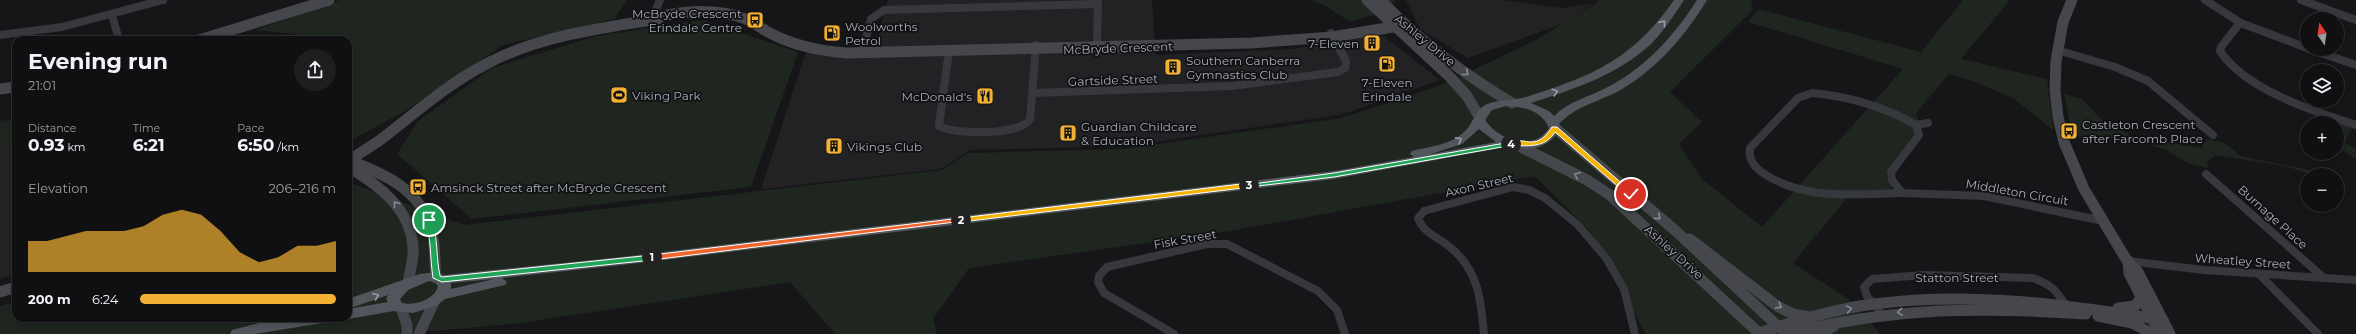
<!DOCTYPE html>
<meta charset="utf-8">
<style>
:root{--surface:#101012;--page:#1e1e20;--text:#f1f3f6;--muted:#9c9d9f;--line:#303032;--accent:#f2b134}
body{margin:0;font-family:Montserrat,sans-serif;background:var(--page);color:var(--text);height:100vh;display:flex;flex-direction:column;font-size:15px;white-space:nowrap}
*{box-sizing:border-box;margin:0}
p{font-size:13px;color:var(--muted)}
.icon{flex:none;width:22px;height:22px;fill:none;stroke:currentColor;stroke-width:2;stroke-linecap:round;stroke-linejoin:round}
.map{position:relative;flex:1;overflow:hidden}
.panel{position:absolute;left:12px;top:36px;width:340px;height:286px;display:flex;flex-direction:column;background:var(--surface);border-radius:12px;box-shadow:0 2px 6px #0003,0 0 0 1px var(--line)}
.panel>*{flex:none}
.needle{width:26px;rotate:347deg}
.fabs{position:absolute;left:2300px;top:12px;display:grid;gap:8px}
.fabs a{display:grid;place-items:center;width:44px;height:44px;border-radius:50%;background:var(--surface);box-shadow:0 2px 6px #0003,0 0 0 1px var(--line);font-size:20px}
.pin{position:absolute;display:grid;place-items:center;width:34px;height:34px;color:#fff;margin:-17px;border:2px solid #fff;border-radius:50%;box-shadow:0 1px 4px #0007}
.km{position:absolute;width:20px;height:20px;margin:-10px;border-radius:50%;background:#222;color:#fff;font-size:11px;line-height:20px;text-align:center}
.round{display:grid;place-items:center;flex:none;width:42px;height:42px;border-radius:21px;background:var(--page)}
.overview{display:flex;align-items:center;justify-content:space-between;height:68px;padding:0 16px}
h1{font-size:22px;font-weight:700;line-height:30px}
.stats{display:grid;grid-template-columns:repeat(3,1fr);gap:6px;height:68px;padding:4px 16px}
.stats div{display:grid;align-content:center}
.stats b{font-size:17px;font-weight:700}
.stats small{font-size:11px;font-weight:400}
.stats p{font-size:11px}
.chart{height:112px;padding:8px 16px}
.chart p{display:flex;justify-content:space-between}
.chart svg{width:100%;height:72px;margin-top:4px;fill:var(--accent);opacity:.7}
ul{padding:0 16px;list-style:none;font-size:13px}
li{display:grid;grid-template-columns:64px 48px 1fr;align-items:center;height:30px}
li i{height:10px;border-radius:5px;background:var(--accent)}
.map>svg:first-child{display:block}
</style>
<div class="map">
<svg width="2356" height="334" viewBox="0 0 2356 334">
<rect width="100%" height="100%" fill="#161618"/>
<g fill="#222225">
<polygon points="888,0 1152,0 1156,55 1292,49 1382,35 1440,80 1340,115 1125,146 970,150 941,169 761,189 806,52 875,50"/>
<polygon points="1406,0 1501,0 1561,8 1593,4 1567,22 1468,58 1420,29"/>
<polygon points="16,119 16,274 0,279 0,121"/>
</g>
<g fill="#1e261f">
<polygon points="340,0 627,0 614,19 503,45 407,110 348,142 348,40 321,40 322,37 255,30"/>
<polygon points="1311,0 1397,0 1374,15 1350,22 1326,6"/>
<polygon points="1598,0 1751,0 1753,10 1670,92 1702,122 1679,144 1702,179 1762,227 1903,69 1748,22 1758,9 1921,52 1963,0 2010,0 1961,59 2047,79 2053,130 2013,98 1978,83 1949,74 1916,113 1920,125 1887,173 1892,191 1847,198 1793,263 1854,303 1880,334 1646,334 1588,229 1535,176 1230,231 969,268 933,319 937,334 835,334 790,282 521,323 400,334 0,334 0,306 16,301 16,318 348,318 348,182 464,225 942,170 968,153 1124,149 1341,118 1439,86 1536,40 1597,3"/>
<polygon points="703,20 798,52 751,187 472,219 397,154 417,122 492,68 596,36"/>
<polygon points="2064,94 2082,99 2102,120 2132,136 2201,148 2207,139 2225,143 2241,156 2333,175 2315,175 2284,166 2216,155 2207,161 2208,168 2189,164 2165,149 2128,139 2073,137"/>
<polygon points="2314,115 2352,128 2345,142 2356,149 2356,159 2337,147 2337,123 2316,123"/>
<polygon points="16,122 16,146 0,148 0,124"/>
</g>
<g fill="none" stroke-linecap="round" stroke-linejoin="round">
<g stroke="#37383d" stroke-width="8">
<polyline points="2205,0 2241,23 2307,48"/>
<polyline points="2301,0 2356,20"/>
<polyline points="112,15 119,40"/>
<polyline points="652,19 660,0"/>
<path d="M2239 24 2221 47 2220 51C2246 90 2313 111 2356 125"/>
<polyline points="0,35 62,27 163,0"/>
<polyline points="1097,48 1098,0"/>
<polyline points="2309,49 2356,65"/>
<path d="M949 50 939 126C957 135 1017 135 1030 120L1036 45"/>
<polyline points="2057,50 2115,67 2148,81 2213,135"/>
<polyline points="862,53 871,19 884,10 1098,4"/>
<polyline points="1033,93 1232,86 1338,72 1345,68 1346,61 1331,33"/>
<path d="M1812 93C1847 96 1886 107 1916 125L1919 135 1891 172 1892 180 1902 193C1854 194 1804 201 1763 173 1754 167 1748 159 1750 148L1798 98Z"/>
<polyline points="1916,125 1928,123"/>
<polyline points="2206,174 2324,278"/>
<polyline points="1902,193 1984,196 2103,221"/>
<polyline points="2128,261 2204,270 2356,280"/>
<polyline points="2259,274 2318,334"/>
<path d="M1882 314 1867 296 1864 287 1872 279 1924 275 2033 278C2053 285 2056 291 2068 308"/>
<polyline points="1174,334 1104,293 1098,282 1099,276 1107,267 1207,244 1227,244 1318,291 1337,310 1345,334"/>
<path d="M1484 334C1481 299 1478 267 1446 244 1435 236 1423 232 1418 218L1424 211 1513 187 1529 190 1545 198 1578 225 1606 258 1624 289 1635 334"/>
</g>
<g stroke="#45474d" stroke-width="11">
<polyline points="1367,0 1450,77 1467,96 1480,118"/>
<path d="M1381 0C1415 38 1468 77 1512 103"/>
<polyline points="2072,0 2063,22 2056,61 2055,90 2058,117 2064,142 2084,189 2126,259 2138,272 2170,334"/>
<path d="M652 19C680 10 718 8 746 19 755 23 762 29 770 33 794 46 820 51 847 53L1251 43 1332 37 1405 25"/>
<polyline points="199,40 329,0"/>
<polyline points="0,89 16,87"/>
<polyline points="1555,128 1677,232 1783,331"/>
<polyline points="1517,145 1587,180 1610,195 1760,334"/>
<path d="M348 160C385 174 422 190 432 232 436 247 434 263 436 278"/>
<path d="M348 161C361 152 376 144 388 134 421 108 451 82 488 63 540 36 601 28 658 19"/>
<path d="M348 167C379 185 411 209 413 248 414 259 410 271 408 282"/>
<polyline points="1690,239 1777,306 1793,314 1809,317"/>
<polyline points="2128,261 2129,273 2160,334"/>
<polyline points="0,292 16,287"/>
<polyline points="401,308 407,325 407,334"/>
<polyline points="2118,308 2135,306 2142,297"/>
<polyline points="2098,316 2132,323 2153,334"/>
<path d="M1759 333C1796 321 1834 309 1874 304 1970 291 2068 305 2163 320"/>
<polyline points="419,334 435,300"/>
<path d="M1788 334C1891 307 1981 307 2086 314"/>
<polyline points="1818,334 1834,326"/>
</g>
<g fill="#53555c" fill-rule="evenodd">
<path d="M1674 0H1684C1674 15 1664 31 1651 44 1618 75 1574 89 1531 103L1549 111 1554 116C1569 101 1589 97 1608 87 1646 67 1674 36 1697 0H1707C1684 38 1654 72 1615 93 1594 103 1575 107 1559 124L1561 128C1549 148 1532 152 1510 146L1334 179 622 265 502 278 507 282 505 285 445 299 436 306 413 313 394 311 348 319 345 318H348V309L388 302 386 299 388 295 348 309V299L420 274 437 272 444 275 622 257 1334 171 1414 157 1410 154 1412 151C1431 146 1453 145 1467 129 1473 122 1476 110 1485 105 1498 99 1512 101 1526 97 1593 76 1633 59 1674 0ZM1506 106C1524 107 1541 110 1549 128 1534 152 1499 141 1485 120L1492 110ZM1479 129 1496 142 1431 154 1462 144ZM494 279 451 289V283ZM429 281 435 282 438 286C435 300 414 306 402 303L400 299 408 290Z"/>
<polygon points="292,318 329,318 327,321 322,323 255,334 230,334 232,330 267,321"/>
</g>
</g>
<defs><path id="oneway-chevron" d="M-2-3.5L2.5 0L-2 3.5" fill="none" stroke-width="1.6" stroke-linecap="round" stroke-linejoin="round"/></defs>
<g stroke="#979ba6">
<use href="#oneway-chevron" transform="translate(1663 23) rotate(-51)"/>
<use href="#oneway-chevron" transform="translate(1555 92) rotate(-17)"/>
<use href="#oneway-chevron" transform="translate(1459 140) rotate(-29)"/>
<use href="#oneway-chevron" transform="translate(376 296) rotate(-22)"/>
</g>
<g stroke="#858993">
<use href="#oneway-chevron" transform="translate(1466 73) rotate(38)"/>
<use href="#oneway-chevron" transform="translate(1577 175) rotate(-155)"/>
<use href="#oneway-chevron" transform="translate(396 204) rotate(-127)"/>
<use href="#oneway-chevron" transform="translate(1658 217) rotate(40)"/>
<use href="#oneway-chevron" transform="translate(1779 306) rotate(31)"/>
<use href="#oneway-chevron" transform="translate(1849 309) rotate(-10)"/>
<use href="#oneway-chevron" transform="translate(1900 312) rotate(175)"/>
</g>
<path fill="#22a559" stroke="#fff" d="M429 218 432 220C438 238 436 257 440 276L442 277 652 255 655 257 652 260 442 282 433 278C430 258 431 239 426 220Z"/>
<polygon fill="#f0652b" stroke="#fff" points="961,218 964,220 963,221 652,260 648,257 652,255"/>
<polygon fill="#f5b400" stroke="#fff" points="1249,183 1251,187 961,222 957,220 961,218"/>
<polygon fill="#22a559" stroke="#fff" points="1511,142 1513,145 1334,177 1249,187 1245,185 1334,173"/>
<path fill="#f5b400" stroke="#fff" d="M1552 127H1557L1633 193V196H1629L1555 132C1544 149 1529 145 1511 146L1508 144C1524 133 1534 155 1552 127Z"/>
<defs>
<g id="bus-square" transform="scale(0.9)"><rect x="-9" y="-9" width="18" height="18" rx="4" fill="#f2b134" stroke="#111113"/><path d="M-5-6H5V4H4V6H2V4H-2V6H-4V4H-5ZM-3.5-4V0h7V-4ZM-3.5 1.2v1.5H-2V1.2ZM2 1.2v1.5H3.5V1.2Z" fill="#111"/></g>
<g id="fuel-square" transform="scale(0.9)"><rect x="-9" y="-9" width="18" height="18" rx="4" fill="#f2b134" stroke="#111113"/><path d="M-5.5-6h7V0h2V4h1.3V-2.5L3-4.5l.8-.8L6-3V5H2.5V1h-1V6h-7ZM-4.2-4.7v3.2H.2V-4.7Z" fill="#111"/></g>
<g id="building-square" transform="scale(0.9)"><rect x="-9" y="-9" width="18" height="18" rx="4" fill="#f2b134" stroke="#111113"/><path d="M-4-6H4V6H1V3H-1V6H-4ZM-2.5-4.3h1.7v1.8h-1.7ZM.8-4.3h1.7v1.8H.8ZM-2.5-1h1.7V.8h-1.7ZM.8-1h1.7V.8H.8Z" fill="#111"/></g>
<g id="stadium-square" transform="scale(0.9)"><rect x="-9" y="-9" width="18" height="18" rx="4" fill="#f2b134" stroke="#111113"/><path d="M0-5a6.5 5 0 1 0 0 10a6.5 5 0 1 0 0-10ZM-3.5-1.8h7v3.6h-7Z" fill="#111"/></g>
<g id="restaurant-square" transform="scale(0.9)"><rect x="-9" y="-9" width="18" height="18" rx="4" fill="#f2b134" stroke="#111113"/><path d="M-5-6h1v4h1v-4h1v4h1v-4h1v5L-1.5 .5V6h-2V.5L-5-1ZM5-6V6H3V1.5H1.5Q1.5-4 5-6Z" fill="#111"/></g>
</defs>
<g fill-rule="evenodd">
<use href="#bus-square" x="755" y="20"/>
<use href="#fuel-square" x="832" y="33"/>
<use href="#building-square" x="1372" y="43"/>
<use href="#fuel-square" x="1387" y="64"/>
<use href="#building-square" x="1173" y="67"/>
<use href="#stadium-square" x="619" y="95"/>
<use href="#restaurant-square" x="985" y="96"/>
<use href="#bus-square" x="2069" y="131"/>
<use href="#building-square" x="1068" y="133"/>
<use href="#building-square" x="834" y="146"/>
<use href="#bus-square" x="418" y="187"/>
</g>
<g text-anchor="middle" dominant-baseline="central" stroke-width="3.5" stroke-linejoin="round" paint-order="stroke">
<g font-size="12" fill="#a8adb8" stroke="#111113" text-anchor="start">
<text x="742" y="13" text-anchor="end">McBryde Crescent<tspan x="742" dy="14">Erindale Centre</tspan></text>
<text x="845" y="26">Woolworths<tspan x="845" dy="14">Petrol</tspan></text>
<text x="1359" y="43" text-anchor="end">7-Eleven</text>
<text x="1186" y="60">Southern Canberra<tspan x="1186" dy="14">Gymnastics Club</tspan></text>
<text x="1387" y="82" text-anchor="middle">7-Eleven<tspan x="1387" dy="14">Erindale</tspan></text>
<text x="632" y="95">Viking Park</text>
<text x="972" y="96" text-anchor="end">McDonald's</text>
<text x="2082" y="124">Castleton Crescent<tspan x="2082" dy="14">after Farcomb Place</tspan></text>
<text x="1081" y="126">Guardian Childcare<tspan x="1081" dy="14">&amp; Education</tspan></text>
<text x="847" y="146">Vikings Club</text>
<text x="431" y="187">Amsinck Street after McBryde Crescent</text>
</g>
<g font-size="12" fill="#a8adb8" stroke="#111113">
<text transform="translate(1425 40) rotate(39)">Ashley Drive</text>
<text transform="translate(1118 48) rotate(-2)">McBryde Crescent</text>
<text transform="translate(1113 80) rotate(-2)">Gartside Street</text>
<text transform="translate(1479 185) rotate(-13)">Axon Street</text>
<text transform="translate(2017 192) rotate(10)">Middleton Circuit</text>
<text transform="translate(2273 217) rotate(42)">Burnage Place</text>
<text transform="translate(1185 239) rotate(-10)">Fisk Street</text>
<text transform="translate(1674 252) rotate(42)">Ashley Drive</text>
<text transform="translate(2243 261) rotate(4)">Wheatley Street</text>
<text x="1957" y="277">Statton Street</text>
</g>
</g>
</svg>
<div class="fabs">
<a><svg class="needle" viewBox="-14 -14 28 28"><path d="M0-13l5 13h-10z" fill="#e53935"/><path d="M0 13l5-13h-10z" fill="#9c9d9f"/></svg></a>
<a><svg class="icon" aria-label="layers" viewBox="0 0 24 24"><path d="M12 4l9 5-9 5-9-5zM3 14l9 5 9-5"/></svg></a>
<a>+</a>
<a>−</a>
</div>
<div class="pin" style="left:429px;top:220px;background:#1e9e55"><svg class="icon" aria-label="arrive" viewBox="0 0 24 24"><path d="M6 21V4h12l-3 4 3 4H6"/></svg></div>
<div class="pin" style="left:1631px;top:194px;background:#d93025"><svg class="icon" aria-label="check" viewBox="0 0 24 24"><path d="M5 12l5 5 9-10"/></svg></div>
<b class="km" style="left:652px;top:257px">1</b>
<b class="km" style="left:961px;top:220px">2</b>
<b class="km" style="left:1249px;top:185px">3</b>
<b class="km" style="left:1511px;top:144px">4</b>
<section class="panel">
<div class="overview"><div><h1>Evening run</h1><p>21:01</p></div><a class="round"><svg class="icon" aria-label="share" viewBox="0 0 24 24"><path d="M12 15V3M7 8l5-5 5 5M5 13v7h14v-7"/></svg></a></div>
<div class="stats">
<div><p>Distance</p><b>0.93<small> km</small></b></div>
<div><p>Time</p><b>6:21</b></div>
<div><p>Pace</p><b>6:50<small> /km</small></b></div>
</div>
<div class="chart"><p><span>Elevation</span>206–216 m</p>
<svg viewBox="0 0 160 44" preserveAspectRatio="none"><path d="M0 44V25L10 25L20 22L30 19L40 19L50 19L60 16L70 9L80 6L90 9L100 19L110 32L120 38L130 35L140 28L150 28L160 25V44z"/></svg>
</div>
<ul>
<li><b>200 m</b>6:24<i style="width:100%"></i></li>
</ul>
</section>
</div>
